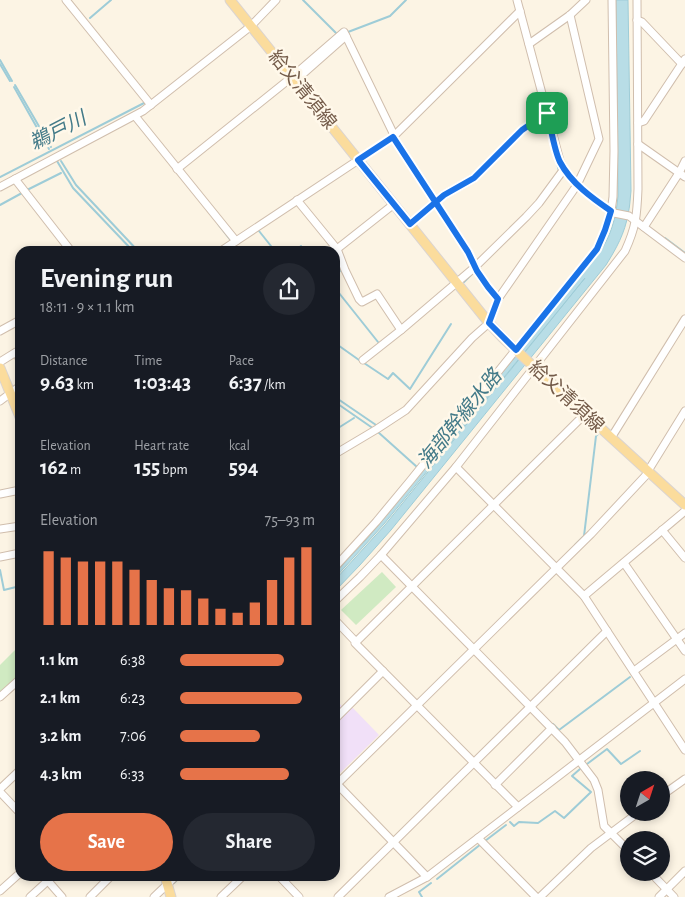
<!DOCTYPE html>
<meta charset="utf-8">
<style>
:root{--surface:#171b24;--page:#242831;--text:#f1f3f6;--muted:#9ea1a6;--accent:#e67349}
body{margin:0;font-family:"Alegreya Sans","Noto Sans JP",sans-serif;background:var(--page);color:var(--text);height:100vh;display:flex;flex-direction:column;font-size:19px;white-space:nowrap}
*{box-sizing:border-box;margin:0}
p{font-size:16px;color:var(--muted)}
.icon{flex:none;width:28px;height:28px;fill:none;stroke:currentColor;stroke-width:2;stroke-linecap:round;stroke-linejoin:round}
.map{position:relative;flex:1;overflow:hidden}
.drawer{position:absolute;left:15px;top:246px;width:325px;height:635px;display:flex;flex-direction:column;background:var(--surface);border-radius:15px;box-shadow:0 2px 8px #0003}
.drawer>*{flex:none}
.needle{width:32px;rotate:39deg}
.buttons{position:absolute;left:620px;top:771px;display:grid;gap:10px}
.buttons a{display:grid;place-items:center;width:50px;height:50px;border-radius:50%;background:var(--surface);box-shadow:0 2px 8px #0003;font-size:25px}
.pin{position:absolute;display:grid;place-items:center;width:42px;height:42px;color:#fff;margin:-21px;border-radius:10px;box-shadow:0 2px 8px #0006}
.round{display:grid;place-items:center;flex:none;width:52px;height:52px;border-radius:26px;background:var(--page)}
.summary{display:flex;align-items:center;justify-content:space-between;height:85px;padding:0 25px}
h1{font-size:28px;font-weight:600;line-height:38px}
.stats{display:grid;grid-template-columns:repeat(3,1fr);gap:8px;height:85px;padding:5px 25px}
.stats div{display:grid;align-content:center}
.stats b{font-size:21px;font-weight:600}
.stats small{font-size:14px;font-weight:400}
.stats p{font-size:14px}
.chart{height:140px;padding:10px 25px}
.chart p{display:flex;justify-content:space-between}
.chart svg{width:100%;height:90px;margin-top:5px;stroke:var(--accent);stroke-width:6}
.primary-button{display:flex;gap:10px;margin-top:auto;padding:10px 25px}
.primary-button a{flex:1;height:58px;border-radius:30px;background:var(--accent);color:#fff;font-size:20px;font-weight:600;line-height:58px;text-align:center}
.primary-button a+a{background:var(--page);color:var(--text)}
ul{padding:0 25px;list-style:none;font-size:16px}
li{display:grid;grid-template-columns:80px 60px 1fr;align-items:center;height:38px}
li i{height:12px;border-radius:6px;background:var(--accent)}
.map>svg:first-child{display:block}
</style>
<div class="map">
<svg width="685" height="897" viewBox="0 0 685 897">
<rect width="100%" height="100%" fill="#fcf4e4"/>
<polygon fill="#f1e0f8" points="335,699 346,710 351,706 379,735 335,778"/>
<g fill="#d0eac2">
<polygon points="382,572 396,587 356,625 341,610"/>
<polygon points="16,649 20,654 20,676 0,695 0,665"/>
</g>
<path fill="#b8dde6" stroke="#9eccd7" d="M616 0H628L631 191C630 199 630 207 628 214 625 233 616 249 606 265L391 530 360 565 335 591V580L385 525 585 278 384 524 335 578V573L366 540 381 522 597 256C611 237 616 218 618 196Z"/>
<g fill="none" stroke-linecap="round" stroke-linejoin="round">
<g stroke="#9eccd7" stroke-width="2">
<polyline points="303,0 337,34"/>
<polyline points="90,18 111,0"/>
<polyline points="348,32 390,16 406,0"/>
<polyline points="0,60 12,81"/>
<polyline points="0,64 10,81"/>
<polyline points="15,85 51,147"/>
<polyline points="14,87 49,149"/>
<polyline points="556,159 559,171"/>
<polyline points="57,161 73,188 133,251"/>
<polyline points="61,161 76,185 138,251"/>
<polyline points="0,177 146,102"/>
<polyline points="27,190 61,173"/>
<polyline points="0,205 22,193"/>
<polyline points="218,224 232,242"/>
<polyline points="259,231 275,251"/>
<polyline points="665,238 685,253"/>
<polyline points="235,245 240,251"/>
<polyline points="295,251 301,246 305,251"/>
<polyline points="335,276 341,270"/>
<polyline points="464,282 471,275"/>
<polyline points="335,288 378,342"/>
<polyline points="335,343 359,360"/>
<polyline points="364,363 388,379 393,373 410,389 451,324"/>
<polyline points="335,397 376,425"/>
<polyline points="335,402 374,429"/>
<polyline points="335,430 354,418"/>
<polyline points="378,432 417,467"/>
<polyline points="575,545 584,536 596,436 598,434 584,421"/>
<polyline points="0,570 4,590 20,586"/>
<polyline points="553,724 559,730 630,677"/>
<polyline points="587,764 607,749 621,764 640,751"/>
<polyline points="510,822 514,826 519,822 538,823 555,811 564,818 591,792 572,776 580,769"/>
<polyline points="485,841 506,825"/>
<polyline points="437,879 481,844"/>
<polyline points="174,883 181,876"/>
<polyline points="422,897 419,892 431,883"/>
</g>
<g stroke="#d0bead" stroke-width="9">
<g id="minor">
<polyline points="66,0 151,105"/>
<polyline points="517,0 560,161 564,169 577,185 599,203 614,213 629,216 685,258"/>
<polyline points="637,20 642,22 682,64"/>
<polyline points="529,44 570,15 586,0"/>
<polyline points="295,81 346,36"/>
<polyline points="135,116 236,241"/>
<polyline points="638,123 644,121 685,59"/>
<path d="M393 137 468 252C477 272 483 282 498 299"/>
<polyline points="638,144 685,177"/>
<polyline points="177,169 292,77 344,32 394,135"/>
<polyline points="15,179 71,251"/>
<polyline points="0,187 143,111 251,26 276,0"/>
<polyline points="297,200 337,249 345,270 359,299 362,302 377,294 401,330 475,267 526,217 539,203 564,169"/>
<polyline points="410,224 444,195 474,178 522,130 547,113"/>
<polyline points="644,227 679,173 685,161"/>
<polyline points="337,249 394,204"/>
<polyline points="221,251 393,137 520,11"/>
<polyline points="0,331 20,320"/>
<polyline points="363,360 401,330"/>
<polyline points="0,362 16,352 20,360"/>
<polyline points="0,401 20,386"/>
<polyline points="611,438 685,319"/>
<polyline points="335,454 377,429 406,410 472,338 489,323 498,299 577,185 599,139 570,15"/>
<polyline points="456,467 584,596 685,750"/>
<polyline points="648,471 685,411"/>
<polyline points="0,494 20,490"/>
<polyline points="0,529 20,526"/>
<polyline points="662,530 685,558"/>
<polyline points="381,555 565,742 594,780 598,790 604,826 629,851"/>
<polyline points="0,557 20,553"/>
<polyline points="624,563 685,651"/>
<polyline points="335,567 376,522 410,481 597,249 605,230 611,211 613,197 614,151 612,0"/>
<polyline points="584,596 685,511"/>
<path d="M335 601 360 577 381 555 456 467 625 251C636 227 637 215 638 189L637 0"/>
<polyline points="335,620 356,642 355,643 518,807"/>
<polyline points="356,642 585,414"/>
<polyline points="634,671 685,633"/>
<polyline points="0,697 20,679"/>
<polyline points="335,719 383,671"/>
<polyline points="335,782 427,877"/>
<polyline points="337,784 591,534 649,472"/>
<polyline points="495,785 552,728"/>
<polyline points="0,789 20,770"/>
<polyline points="0,792 20,813"/>
<polyline points="661,796 685,779"/>
<polyline points="478,838 536,897"/>
<polyline points="650,872 674,897"/>
<polyline points="279,876 299,897"/>
<polyline points="48,881 62,897"/>
<polyline points="0,891 20,873"/>
<polyline points="30,897 53,876"/>
<polyline points="90,897 111,876"/>
<polyline points="154,897 176,876"/>
<polyline points="221,897 243,876"/>
<polyline points="338,897 607,631"/>
<polyline points="389,897 427,877 685,679"/>
<polyline points="540,897 591,848 639,812"/>
<polyline points="659,897 685,871"/>
</g>
</g>
<g stroke="#dbd4d0" stroke-width="11">
<g id="major">
<polyline points="230,0 489,323 503,338 534,367 685,505"/>
<polyline points="0,368 20,417"/>
<polyline points="165,876 171,897"/>
</g>
</g>
<use href="#minor" stroke="#fff" stroke-width="7"/>
<use href="#major" stroke="#fbdc9c" stroke-width="9"/>
</g>
<g fill="none" stroke-linecap="round" stroke-linejoin="round">
<g stroke="#fff" stroke-width="10">
<path id="route" d="M547 113 522 130 474 178 444 195 410 224 358 160 393 137 468 252 477 271 488 287 498 299 489 323 516 350 597 249 605 230 611 211C592 198 571 183 560 162 554 150 551 127 547 113"/>
</g>
<use href="#route" stroke="#1a73e8" stroke-width="6"/>
</g>
<g text-anchor="middle" dominant-baseline="central" stroke-width="5" stroke-linejoin="round" paint-order="stroke">
<g font-size="19" fill="#745b49" stroke="#fff8ea">
<text transform="translate(302 90) rotate(51)">給父清須線</text>
<text transform="translate(566 397) rotate(43)">給父清須線</text>
</g>
<g font-size="20" font-style="italic" fill="#437a88" stroke="#fff8ea">
<text transform="translate(58 131) rotate(-27)">鵜戸川</text>
<text transform="translate(460 419) rotate(-51)">海部幹線水路</text>
</g>
</g>
</svg>
<div class="buttons">
<a><svg class="needle" viewBox="-14 -14 28 28"><path d="M0-13l5 13h-10z" fill="#e53935"/><path d="M0 13l5-13h-10z" fill="#9ea1a6"/></svg></a>
<a><svg class="icon" aria-label="layers" viewBox="0 0 24 24"><path d="M12 4l9 5-9 5-9-5zM3 14l9 5 9-5"/></svg></a>
</div>
<div class="pin" style="left:547px;top:113px;background:#1e9e55"><svg class="icon" aria-label="arrive" viewBox="0 0 24 24"><path d="M6 21V4h12l-3 4 3 4H6"/></svg></div>
<section class="drawer">
<div class="summary"><div><h1>Evening run</h1><p>18:11 · 9 × 1.1 km</p></div><a class="round"><svg class="icon" aria-label="share" viewBox="0 0 24 24"><path d="M12 15V3M7 8l5-5 5 5M5 13v7h14v-7"/></svg></a></div>
<div class="stats">
<div><p>Distance</p><b>9.63<small> km</small></b></div>
<div><p>Time</p><b>1:03:43</b></div>
<div><p>Pace</p><b>6:37<small> /km</small></b></div>
</div>
<div class="stats">
<div><p>Elevation</p><b>162<small> m</small></b></div>
<div><p>Heart rate</p><b>155<small> bpm</small></b></div>
<div><p>kcal</p><b>594</b></div>
</div>
<div class="chart"><p><span>Elevation</span>75–93 m</p>
<svg viewBox="0 0 160 44" preserveAspectRatio="none"><path d="M5 44V8M15 44V11M25 44V13M35 44V13M45 44V13M55 44V17M65 44V22M75 44V26M85 44V27M95 44V31M105 44V36M115 44V38M125 44V33M135 44V22M145 44V11M155 44V6"/></svg>
</div>
<ul>
<li><b>1.1 km</b>6:38<i style="width:77%"></i></li>
<li><b>2.1 km</b>6:23<i style="width:90%"></i></li>
<li><b>3.2 km</b>7:06<i style="width:59%"></i></li>
<li><b>4.3 km</b>6:33<i style="width:81%"></i></li>
</ul>
<div class="primary-button"><a>Save</a><a>Share</a></div>
</section>
</div>
